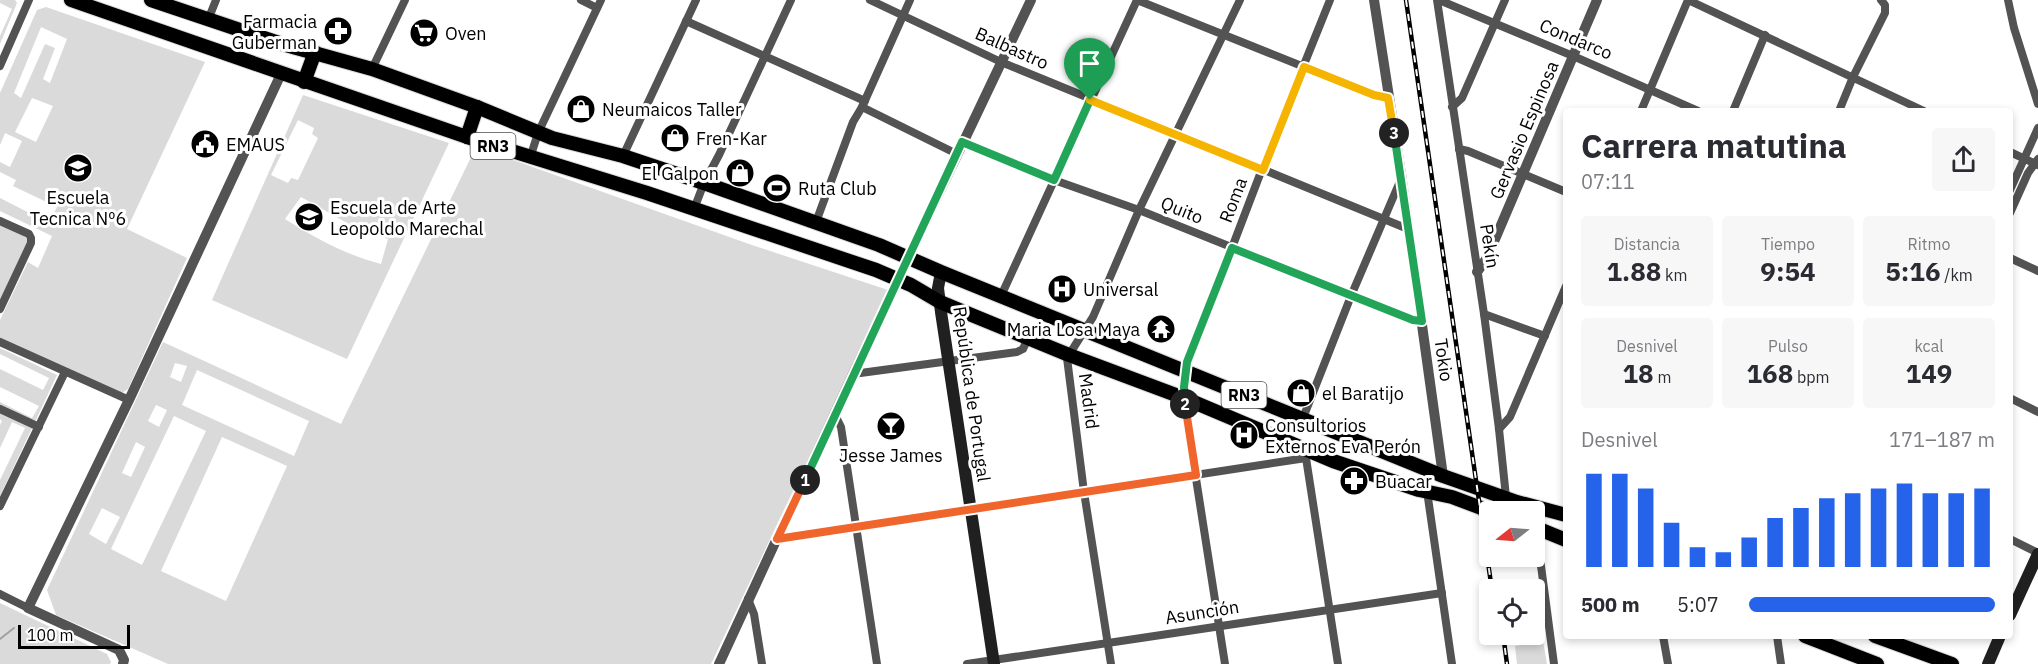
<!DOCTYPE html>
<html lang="es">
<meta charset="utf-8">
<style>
:root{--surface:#fff;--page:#f7f7f7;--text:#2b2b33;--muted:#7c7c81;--accent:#2563eb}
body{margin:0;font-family:"IBM Plex Sans",sans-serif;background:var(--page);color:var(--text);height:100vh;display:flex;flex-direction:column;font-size:22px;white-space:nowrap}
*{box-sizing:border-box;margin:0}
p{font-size:20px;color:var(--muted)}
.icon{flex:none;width:33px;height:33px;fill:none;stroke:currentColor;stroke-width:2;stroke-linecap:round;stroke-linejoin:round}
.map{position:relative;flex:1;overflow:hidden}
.panel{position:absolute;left:1563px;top:108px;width:450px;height:531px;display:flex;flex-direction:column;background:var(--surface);border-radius:6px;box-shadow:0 3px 9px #0003}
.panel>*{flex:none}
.needle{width:39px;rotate:253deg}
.tools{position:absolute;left:1479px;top:501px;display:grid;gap:12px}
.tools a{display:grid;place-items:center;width:66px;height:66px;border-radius:6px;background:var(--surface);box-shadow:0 3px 9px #0003;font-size:30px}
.scale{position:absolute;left:18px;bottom:15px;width:112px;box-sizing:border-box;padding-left:6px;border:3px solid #000;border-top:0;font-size:16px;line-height:21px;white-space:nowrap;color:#000;-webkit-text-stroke:4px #fff;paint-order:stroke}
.pin{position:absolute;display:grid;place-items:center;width:51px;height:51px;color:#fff;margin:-62px -26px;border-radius:50% 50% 50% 0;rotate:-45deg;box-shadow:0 0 6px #0007}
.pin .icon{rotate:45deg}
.km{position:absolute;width:30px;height:30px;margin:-15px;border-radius:50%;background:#222;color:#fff;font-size:16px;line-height:30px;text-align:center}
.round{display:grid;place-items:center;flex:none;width:63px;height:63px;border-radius:6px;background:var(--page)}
.head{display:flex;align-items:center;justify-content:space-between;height:102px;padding:0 18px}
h1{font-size:33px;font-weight:800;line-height:45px}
.figures{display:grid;grid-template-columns:repeat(3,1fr);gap:9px;height:102px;padding:6px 18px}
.figures div{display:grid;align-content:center;border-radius:6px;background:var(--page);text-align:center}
.figures b{font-size:26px;font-weight:800}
.figures small{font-size:16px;font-weight:400}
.figures p{font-size:16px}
.chart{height:168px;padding:12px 18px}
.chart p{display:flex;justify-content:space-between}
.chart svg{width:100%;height:108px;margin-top:6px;stroke:var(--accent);stroke-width:6}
ul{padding:0 18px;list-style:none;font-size:20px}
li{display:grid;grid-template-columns:96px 72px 1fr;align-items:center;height:45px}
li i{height:15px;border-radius:8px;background:var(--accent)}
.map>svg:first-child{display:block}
</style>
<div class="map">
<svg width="2038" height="664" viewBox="0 0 2038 664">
<rect width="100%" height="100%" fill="#fff"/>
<g fill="#dadada" fill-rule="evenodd">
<polygon points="0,0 15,0 17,3 0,44 0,36 12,9 0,3"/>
<path d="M46 7 205 62 127 229 187 258 128 389 122 393 0 339V320L28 262 38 268 52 236 0 211V198L49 223 57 207 13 186 16 180 0 172V162L10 167 22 141 5 133 0 145V93L37 10ZM41 27 67 39 50 83 43 79 55 48 45 44 21 98 14 93ZM32 98 53 106 36 142 15 132Z"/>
<path d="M303 95 449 143 347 359 212 300ZM298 120 314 128 312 134 318 138 298 180 291 178 288 183 271 175ZM301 197 356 228 388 239 381 264C346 255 315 238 285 219Z"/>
<path d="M476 147 749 244 888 290 711 664H168L56 615 47 590 163 342 341 424ZM175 363 187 366 181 382 170 377ZM197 370 309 421 294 456 182 405ZM156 405 167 410 159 427 148 421ZM174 416 206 431 142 565 111 549ZM222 437 287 466 226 601 161 571ZM136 442 145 447 131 477 122 473ZM102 508 120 517 106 544 89 534Z"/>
<polygon points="0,224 22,234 27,239 27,244 0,300"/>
<polygon points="0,348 57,375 0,496 0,480 25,428 12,422 0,448 0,425 2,421 0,419 0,402 32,418 39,406 0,387 0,369 43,390 49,378 0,354"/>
<polygon points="0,603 107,654 111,662 110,664 0,664"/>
<polygon points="1543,641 1547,664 1517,664 1515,646"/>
</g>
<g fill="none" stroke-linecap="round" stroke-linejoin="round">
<polyline stroke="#a1a1a1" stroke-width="2" points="0,639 14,628"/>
<g stroke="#dbdbdb" stroke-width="16">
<polyline id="primary" points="467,137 477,107"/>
</g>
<g stroke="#dbdbdb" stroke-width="16">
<g id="trunk">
<polyline points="71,0 467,137 647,193 876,270 911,285 940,302 1069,355 1184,398 1333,461 1419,490 1452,497 1492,512"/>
<polyline points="151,0 282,44 372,69 477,107 552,138 623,156 704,183 879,245 941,272 1443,476 1517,502 1566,515"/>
<polyline points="304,82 315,52"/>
<polyline points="1534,527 1566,540"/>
<polyline points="1805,636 1877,664"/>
<polyline points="1875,636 1952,664"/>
</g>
</g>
<g stroke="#535353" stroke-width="8">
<polyline points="581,0 597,8"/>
<polyline points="870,0 1001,62 1408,229"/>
<polyline points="1137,0 1374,95 1388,98"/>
<polyline points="1437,0 1484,314 1499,429 1506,497"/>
<polyline points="1439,0 1573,56 1698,111"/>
<polyline points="2008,0 2014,28 2038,104"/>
<polyline points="208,20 216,0"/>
<polyline points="686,21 865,101"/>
<polyline points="0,66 29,0"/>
<polyline points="372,69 405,0"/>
<polyline points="862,107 957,154"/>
<polyline points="1452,107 1462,98 1505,0"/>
<polyline points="1641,111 1688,0 1924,111"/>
<polyline points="1733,111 1765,35"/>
<polyline points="1839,111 1853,77 1885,13 1885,5 1881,0"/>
<polyline points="962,142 1054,180 1139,210 1413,320 1422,321"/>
<polyline points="1459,149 1468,151 1566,192"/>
<polyline points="2010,152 2038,165"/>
<polyline points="623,156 696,0"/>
<polyline points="530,158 538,133 601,0"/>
<polyline points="2010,190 2038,128"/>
<polyline points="694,209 704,183 719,155 791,0"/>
<polyline points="2010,213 2028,173 2038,159"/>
<polyline points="0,221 29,234 31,238 31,243 0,309"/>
<polyline points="816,222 853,122 862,107 910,0"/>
<polyline points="2010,258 2038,271"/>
<polyline points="1001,296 1137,0"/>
<polyline points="1484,314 1545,336"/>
<polyline points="0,342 129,400"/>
<polyline points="853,374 1017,352 1023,349 1028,338"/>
<polyline points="2010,398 2038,412"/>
<polyline points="0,409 39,427"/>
<polyline points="835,415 841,427 877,664"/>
<polyline points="1303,418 1351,296 1401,179"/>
<polyline points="1499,429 1510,417 1566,286"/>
<polyline points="1308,454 1306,458 1338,664"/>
<polyline points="1427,491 1452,664"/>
<polyline points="0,506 65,372"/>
<polyline points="1536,528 1554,664"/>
<polyline points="777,539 1306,458"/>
<polyline points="2010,539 2038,553"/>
<polyline points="0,594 28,608"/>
<polyline points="748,599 754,614 762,664"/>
<polyline points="1663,636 1668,664"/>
<polyline points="1777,636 1781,664"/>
<polyline points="967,664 1442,593"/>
<polyline points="1111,664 1084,492 1067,358 1093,317 1139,210 1240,0"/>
<polyline points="1225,664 1187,421 1183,387 1185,371 1262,169 1330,0"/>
</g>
<g stroke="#535353" stroke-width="10">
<polyline points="1374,0 1401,174 1443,476"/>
<polyline points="1477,272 1487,258 1597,0"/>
<polyline points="123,664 124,660 119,650 28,608 129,400 281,74"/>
<polyline points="719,664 853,374 1031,0"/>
</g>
<g stroke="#202020" stroke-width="12">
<polyline points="941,272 938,288 941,312 994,664"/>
<polyline points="2010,615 2038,554"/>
<polyline points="1988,664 2000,636"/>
</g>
<use href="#primary" stroke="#000" stroke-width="14"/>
<use href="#trunk" stroke="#000" stroke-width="14"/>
<g stroke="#000" stroke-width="4.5">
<g id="rail">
<polyline points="1406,0 1492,590"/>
<polyline points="1503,634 1507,664"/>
</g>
</g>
<use href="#rail" stroke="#fff" stroke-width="2" stroke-dasharray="7" stroke-linecap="butt"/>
</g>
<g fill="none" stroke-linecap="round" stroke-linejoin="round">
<g stroke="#fff" stroke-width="12">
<polyline id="split-1" points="805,480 962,142 1054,180 1090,100"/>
</g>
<g stroke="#fff" stroke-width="12">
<polyline id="split-2" points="805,480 777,539 1196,475 1185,404"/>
</g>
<g stroke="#fff" stroke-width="12">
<polyline id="split-3" points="1185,404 1184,387 1187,362 1232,248 1413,320 1422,321 1394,133"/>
</g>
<g stroke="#fff" stroke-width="12">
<polyline id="split-4" points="1090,100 1263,170 1304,67 1374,95 1388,98 1394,133"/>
</g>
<use href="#split-1" stroke="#22a559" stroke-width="8"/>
<use href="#split-2" stroke="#f0652b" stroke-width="8"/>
<use href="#split-3" stroke="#22a559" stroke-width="8"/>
<use href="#split-4" stroke="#f5b400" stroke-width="8"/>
</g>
<defs>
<g id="pharmacy-disc" transform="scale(1.5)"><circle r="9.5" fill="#000" stroke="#fff"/><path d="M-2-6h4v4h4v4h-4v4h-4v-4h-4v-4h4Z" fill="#fff"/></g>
<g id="supermarket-disc" transform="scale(1.5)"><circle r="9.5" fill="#000" stroke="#fff"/><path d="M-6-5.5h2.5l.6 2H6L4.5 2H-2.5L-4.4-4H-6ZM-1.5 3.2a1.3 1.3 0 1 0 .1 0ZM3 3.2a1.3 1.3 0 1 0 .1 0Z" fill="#fff"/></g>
<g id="shop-disc" transform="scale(1.5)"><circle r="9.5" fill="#000" stroke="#fff"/><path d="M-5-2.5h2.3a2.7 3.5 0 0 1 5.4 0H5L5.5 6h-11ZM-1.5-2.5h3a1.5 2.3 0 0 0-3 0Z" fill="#fff"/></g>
<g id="civic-disc" transform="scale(1.5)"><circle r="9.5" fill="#000" stroke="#fff"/><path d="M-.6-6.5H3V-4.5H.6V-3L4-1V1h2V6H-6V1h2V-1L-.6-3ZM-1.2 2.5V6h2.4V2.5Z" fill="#fff"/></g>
<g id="school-disc" transform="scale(1.5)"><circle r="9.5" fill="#000" stroke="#fff"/><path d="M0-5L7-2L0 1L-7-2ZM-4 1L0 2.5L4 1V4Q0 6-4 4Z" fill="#fff"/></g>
<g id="stadium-disc" transform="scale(1.5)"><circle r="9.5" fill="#000" stroke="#fff"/><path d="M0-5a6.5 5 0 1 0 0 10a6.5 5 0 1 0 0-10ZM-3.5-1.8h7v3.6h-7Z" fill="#fff"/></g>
<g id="university-disc" transform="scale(1.5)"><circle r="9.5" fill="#000" stroke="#fff"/><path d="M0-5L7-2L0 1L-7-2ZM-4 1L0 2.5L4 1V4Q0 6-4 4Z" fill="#fff"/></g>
<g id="hospital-disc" transform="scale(1.5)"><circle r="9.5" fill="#000" stroke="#fff"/><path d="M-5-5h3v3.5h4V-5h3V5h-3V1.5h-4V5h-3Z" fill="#fff"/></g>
<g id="temple-disc" transform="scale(1.5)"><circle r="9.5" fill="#000" stroke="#fff"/><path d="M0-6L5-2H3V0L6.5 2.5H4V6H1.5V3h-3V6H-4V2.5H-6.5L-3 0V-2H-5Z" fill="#fff"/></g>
<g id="bar-disc" transform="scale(1.5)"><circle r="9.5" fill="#000" stroke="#fff"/><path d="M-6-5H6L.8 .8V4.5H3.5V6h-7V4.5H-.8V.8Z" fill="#fff"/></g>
</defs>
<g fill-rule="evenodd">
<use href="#pharmacy-disc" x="338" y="31"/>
<use href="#supermarket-disc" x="424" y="33"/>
<use href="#shop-disc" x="581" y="109"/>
<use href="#shop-disc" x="675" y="138"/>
<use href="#civic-disc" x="205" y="144"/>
<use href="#school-disc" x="78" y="168"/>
<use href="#shop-disc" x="740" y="173"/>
<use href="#stadium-disc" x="777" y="188"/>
<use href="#university-disc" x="309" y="217"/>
<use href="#hospital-disc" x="1062" y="289"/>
<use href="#temple-disc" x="1161" y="329"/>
<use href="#shop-disc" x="1301" y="393"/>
<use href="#bar-disc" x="891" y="426"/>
<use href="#hospital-disc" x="1244" y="435"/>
<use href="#pharmacy-disc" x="1354" y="481"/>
</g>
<g text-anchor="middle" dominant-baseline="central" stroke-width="6" stroke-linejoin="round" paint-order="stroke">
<g fill="#fff" stroke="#4c4c4c" stroke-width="1.5">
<rect x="470.5" y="133" width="45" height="26" rx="4.5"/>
<rect x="1221.5" y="382" width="45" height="26" rx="4.5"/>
</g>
<g font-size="16" font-weight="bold" fill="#000">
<text x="493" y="146">RN3</text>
<text x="1244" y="395">RN3</text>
</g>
<g font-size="18" fill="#000" stroke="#fff" text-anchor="start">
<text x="317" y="21" text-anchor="end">Farmacia<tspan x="317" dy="21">Guberman</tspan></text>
<text x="445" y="33">Oven</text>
<text x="602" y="109">Neumaicos Taller</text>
<text x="696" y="138">Fren-Kar</text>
<text x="226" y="144">EMAUS</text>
<text x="719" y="173" text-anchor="end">El Galpon</text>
<text x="798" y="188">Ruta Club</text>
<text x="78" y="197" text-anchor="middle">Escuela<tspan x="78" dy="21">Tecnica Nº6</tspan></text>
<text x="330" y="207">Escuela de Arte<tspan x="330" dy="21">Leopoldo Marechal</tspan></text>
<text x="1083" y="289">Universal</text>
<text x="1140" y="329" text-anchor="end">Maria Losa Maya</text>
<text x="1322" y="393">el Baratijo</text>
<text x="1265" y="425">Consultorios<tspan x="1265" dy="21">Externos Eva Perón</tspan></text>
<text x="891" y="455" text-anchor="middle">Jesse James</text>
<text x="1375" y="481">Buacar</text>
</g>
<g font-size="18" fill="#000" stroke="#fff">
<text transform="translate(1576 39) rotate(23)">Condarco</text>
<text transform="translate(1012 48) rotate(24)">Balbastro</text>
<text transform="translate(1524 130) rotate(-67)">Gervasio Espinosa</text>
<text transform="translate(1233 200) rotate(-69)">Roma</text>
<text transform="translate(1182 210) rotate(22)">Quito</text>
<text transform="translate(1490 246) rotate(81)">Pekín</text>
<text transform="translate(1444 360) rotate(82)">Tokio</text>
<text transform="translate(972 394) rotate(82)">República de Portugal</text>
<text transform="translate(1089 401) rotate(82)">Madrid</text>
<text transform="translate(1202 612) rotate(-9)">Asunción</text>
</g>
</g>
</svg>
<div class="tools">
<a><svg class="needle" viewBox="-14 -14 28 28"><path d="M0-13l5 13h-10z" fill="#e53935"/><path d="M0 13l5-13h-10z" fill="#7c7c81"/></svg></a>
<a><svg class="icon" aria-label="locate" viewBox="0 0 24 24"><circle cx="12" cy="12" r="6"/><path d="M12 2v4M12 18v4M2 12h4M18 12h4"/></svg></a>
</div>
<div class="scale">100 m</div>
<div class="pin" style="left:1090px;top:100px;background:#1e9e55"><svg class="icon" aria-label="arrive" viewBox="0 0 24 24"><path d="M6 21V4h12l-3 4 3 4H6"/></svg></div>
<b class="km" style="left:805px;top:480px">1</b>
<b class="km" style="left:1185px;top:404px">2</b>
<b class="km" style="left:1394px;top:133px">3</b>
<section class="panel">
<div class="head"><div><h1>Carrera matutina</h1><p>07:11</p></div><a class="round"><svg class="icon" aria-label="share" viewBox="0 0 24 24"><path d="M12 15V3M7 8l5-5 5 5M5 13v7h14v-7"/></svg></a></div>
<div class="figures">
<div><p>Distancia</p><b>1.88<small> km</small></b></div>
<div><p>Tiempo</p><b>9:54</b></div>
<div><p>Ritmo</p><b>5:16<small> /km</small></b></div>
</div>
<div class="figures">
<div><p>Desnivel</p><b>18<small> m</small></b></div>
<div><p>Pulso</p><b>168<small> bpm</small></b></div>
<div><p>kcal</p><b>149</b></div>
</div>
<div class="chart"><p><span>Desnivel</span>171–187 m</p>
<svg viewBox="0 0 160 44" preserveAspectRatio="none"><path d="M5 44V6M15 44V6M25 44V12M35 44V26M45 44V36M55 44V38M65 44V32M75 44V24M85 44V20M95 44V16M105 44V14M115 44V12M125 44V10M135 44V14M145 44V14M155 44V12"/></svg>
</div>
<ul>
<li><b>500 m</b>5:07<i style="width:100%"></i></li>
</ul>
</section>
</div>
